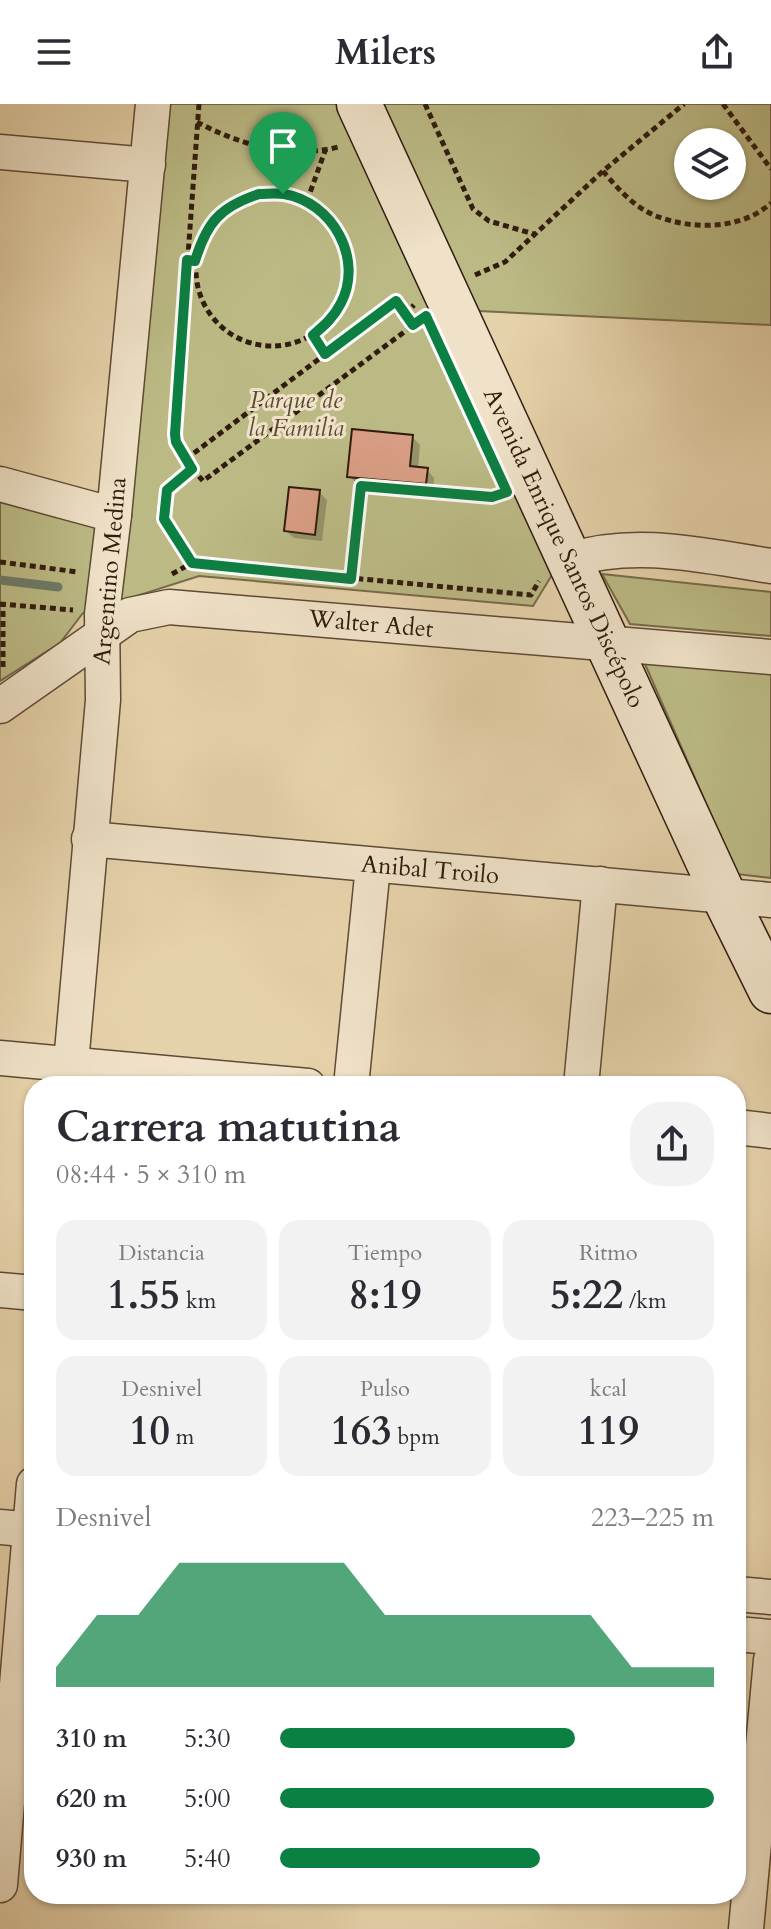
<!DOCTYPE html>
<html lang="es">
<meta charset="utf-8">
<style>
:root{--surface:#fff;--page:#f2f2f3;--text:#2b2b33;--muted:#7c7c81;--accent:#0b8043}
body{margin:0;font-family:Cardo,serif;background:var(--page);color:var(--text);height:100vh;display:flex;flex-direction:column;font-size:30px;white-space:nowrap}
*{box-sizing:border-box;margin:0}
p{font-size:26px;color:var(--muted)}
.icon{flex:none;width:44px;height:44px;fill:none;stroke:currentColor;stroke-width:2;stroke-linecap:round;stroke-linejoin:round}
.map{position:relative;flex:1;overflow:hidden}
.panel{position:absolute;left:24px;top:972px;width:722px;height:828px;display:flex;flex-direction:column;background:var(--surface);border-radius:32px;box-shadow:0 2px 6px #0004}
.panel>*{flex:none}
.buttons{position:absolute;left:674px;top:24px;display:grid;gap:16px}
.buttons a{display:grid;place-items:center;width:72px;height:72px;border-radius:50%;background:var(--surface);box-shadow:0 2px 6px #0004;font-size:40px}
.pin{position:absolute;display:grid;place-items:center;width:68px;height:68px;color:#fff;margin:-82px -34px;border-radius:50% 50% 50% 0;rotate:-45deg;box-shadow:0 0 8px #0007}
.pin .icon{rotate:45deg}
.round{display:grid;place-items:center;flex:none;width:84px;height:84px;border-radius:32px;background:var(--page)}
.headline{display:flex;align-items:center;justify-content:space-between;height:136px;padding:0 32px}
h1{font-size:44px;font-weight:700;line-height:60px}
.stats{display:grid;grid-template-columns:repeat(3,1fr);gap:12px;height:136px;padding:8px 32px}
.stats div{display:grid;align-content:center;border-radius:20px;background:var(--page);text-align:center}
.stats b{font-size:40px;font-weight:700}
.stats small{font-size:22px;font-weight:400}
.stats p{font-size:22px}
.chart{height:224px;padding:16px 32px}
.chart p{display:flex;justify-content:space-between}
.chart svg{width:100%;height:144px;margin-top:8px;fill:var(--accent);opacity:.7}
ul{padding:0 32px;list-style:none;font-size:26px}
li{display:grid;grid-template-columns:128px 96px 1fr;align-items:center;height:60px}
li i{height:20px;border-radius:10px;background:var(--accent)}
header{display:flex;justify-content:space-between;align-items:center;height:104px;padding:0 32px;background:var(--surface);font-size:36px;font-weight:700}
.map>svg:first-child{display:block}
</style>
<header><svg class="icon" aria-label="menu" viewBox="0 0 24 24"><path d="M4 6h16M4 12h16M4 18h16"/></svg>Milers<svg class="icon" aria-label="share" viewBox="0 0 24 24"><path d="M12 15V3M7 8l5-5 5 5M5 13v7h14v-7"/></svg></header>
<div class="map">
<svg width="771" height="1825" viewBox="0 0 771 1825">
<rect width="100%" height="100%" fill="#e6d2aa"/>
<filter id="stains"><feTurbulence type="fractalNoise" baseFrequency=".0025" numOctaves="4"/><feColorMatrix values="0 0 0 0 .2 0 0 0 0 .09 0 0 0 0 .02 0 0 0 .5 -.17"/></filter>
<radialGradient id="worn" r=".72"><stop offset=".6" stop-color="#630" stop-opacity="0"/><stop offset="1" stop-color="#630" stop-opacity=".3"/></radialGradient>
<g fill="#bbba85" stroke="#766b4a" stroke-width="2" fill-rule="evenodd">
<path d="M153 0H771V221L435 205 555 466 533 502 199 472 83 509 60 539 0 577V380L113 410ZM688 38H732V82H688Z"/>
<polygon points="602,470 771,488 771,532 630,520"/>
<polygon points="641,551 771,561 771,774 737,770"/>
</g>
<g fill="#0003">
<polygon points="412,333 420,341 418,365 427,366 434,374 433,387 357,380 349,372"/>
<polygon points="319,388 327,396 322,437 294,434 286,427"/>
</g>
<g fill="none" stroke-linecap="round" stroke-linejoin="round">
<polyline stroke="#6e7a67" stroke-width="9" points="0,476 58,483"/>
</g>
<g fill="#d99e85" stroke="#301c0e" stroke-width="2">
<polygon points="352,325 413,331 410,362 428,364 426,380 347,373"/>
<polygon points="289,383 320,386 315,431 284,427"/>
</g>
<g fill="none" stroke-linecap="round" stroke-linejoin="round">
<g stroke="#5e4a35" stroke-width="37">
<g id="minor">
<polyline points="0,48 148,61"/>
<polyline points="0,380 114,411"/>
<path d="M570 456C636 435 704 452 771 462"/>
<polyline points="0,602 130,511 169,503 771,553"/>
<polyline points="89,735 771,796"/>
<polyline points="0,954 308,982"/>
<polyline points="69,982 103,596 102,510 114,411 153,0"/>
<polyline points="351,982 373,762"/>
<polyline points="581,982 600,780"/>
<polyline points="736,1023 771,1027"/>
<polyline points="0,1186 34,1189"/>
<polyline points="0,1423 34,1426"/>
<polyline points="736,1490 771,1493"/>
<polyline points="736,1530 771,1533"/>
<polyline points="0,1781 34,1380"/>
<polyline points="746,1825 771,1556"/>
</g>
</g>
<g stroke="#301c0e" stroke-width="47">
<polyline id="secondary" points="359,0 724,792 771,887"/>
</g>
<g stroke="#301c0e" stroke-width="5" stroke-dasharray="6 4" stroke-linecap="butt">
<path d="M199 0 175 330C177 348 192 364 203 377L419 217"/>
<polyline points="425,0 473,105 489,117 534,130"/>
<polyline points="723,0 771,65"/>
<path d="M197 18C240 41 290 55 338 43"/>
<path d="M603 67C618 85 634 103 656 112 692 126 742 126 771 99"/>
<circle cx="272" cy="166" r="76"/>
<polyline points="307,97 325,47"/>
<polyline points="475,171 505,158 603,67 684,0"/>
<polyline points="405,210 414,201"/>
<polyline points="313,231 325,250"/>
<polyline points="186,355 396,197 413,221"/>
<polyline points="192,365 167,386 164,415 192,459 531,491 539,477"/>
<polyline points="0,458 78,468"/>
<polyline points="172,470 192,459"/>
<polyline points="351,475 361,382 492,393 502,390"/>
<polyline points="0,500 73,506"/>
<polyline points="3,563 3,500"/>
</g>
<use href="#minor" stroke="#efe2c8" stroke-width="34"/>
<use href="#secondary" stroke="#efe2c8" stroke-width="44"/>
</g>
<g fill="none" stroke-linecap="round" stroke-linejoin="round">
<g stroke="#fff" stroke-width="16">
<path id="route" d="M259 90C267 90 276 89 284 90 332 98 364 154 341 199 334 213 325 221 313 231L325 250 396 197 413 221 426 212 507 388 492 393 361 382 351 475 192 459 164 415 167 386 192 365 176 338 175 330 187 156 195 157C207 118 220 103 259 90Z"/>
</g>
<use href="#route" stroke="#0b8043" stroke-width="10"/>
</g>
<g text-anchor="middle" dominant-baseline="central" stroke-width="6" stroke-linejoin="round" paint-order="stroke">
<g font-size="24" font-style="italic" fill="#5a4b32" stroke="#efe2c8">
<text x="296" y="296">Parque de<tspan x="296" dy="28">la Familia</tspan></text>
</g>
<g font-size="24" fill="#301c0e" stroke="#efe2c8">
<text transform="translate(564 444) rotate(65)">Avenida Enrique Santos Discépolo</text>
<text transform="translate(110 467) rotate(-85)">Argentino Medina</text>
<text transform="translate(371 520) rotate(5)">Walter Adet</text>
<text transform="translate(430 766) rotate(5)">Anibal Troilo</text>
</g>
</g>
<rect width="100%" height="100%" filter="url(#stains)"/>
<rect width="100%" height="100%" fill="url(#worn)"/>
</svg>
<div class="buttons">
<a><svg class="icon" aria-label="layers" viewBox="0 0 24 24"><path d="M12 4l9 5-9 5-9-5zM3 14l9 5 9-5"/></svg></a>
</div>
<div class="pin" style="left:283px;top:90px;background:#1e9e55"><svg class="icon" aria-label="arrive" viewBox="0 0 24 24"><path d="M6 21V4h12l-3 4 3 4H6"/></svg></div>
<section class="panel">
<div class="headline"><div><h1>Carrera matutina</h1><p>08:44 · 5 × 310 m</p></div><a class="round"><svg class="icon" aria-label="share" viewBox="0 0 24 24"><path d="M12 15V3M7 8l5-5 5 5M5 13v7h14v-7"/></svg></a></div>
<div class="stats">
<div><p>Distancia</p><b>1.55<small> km</small></b></div>
<div><p>Tiempo</p><b>8:19</b></div>
<div><p>Ritmo</p><b>5:22<small> /km</small></b></div>
</div>
<div class="stats">
<div><p>Desnivel</p><b>10<small> m</small></b></div>
<div><p>Pulso</p><b>163<small> bpm</small></b></div>
<div><p>kcal</p><b>119</b></div>
</div>
<div class="chart"><p><span>Desnivel</span>223–225 m</p>
<svg viewBox="0 0 160 44" preserveAspectRatio="none"><path d="M0 44V38L10 22L20 22L30 6L40 6L50 6L60 6L70 6L80 22L90 22L100 22L110 22L120 22L130 22L140 38L150 38L160 38V44z"/></svg>
</div>
<ul>
<li><b>310 m</b>5:30<i style="width:68%"></i></li>
<li><b>620 m</b>5:00<i style="width:100%"></i></li>
<li><b>930 m</b>5:40<i style="width:60%"></i></li>
</ul>
</section>
</div>
